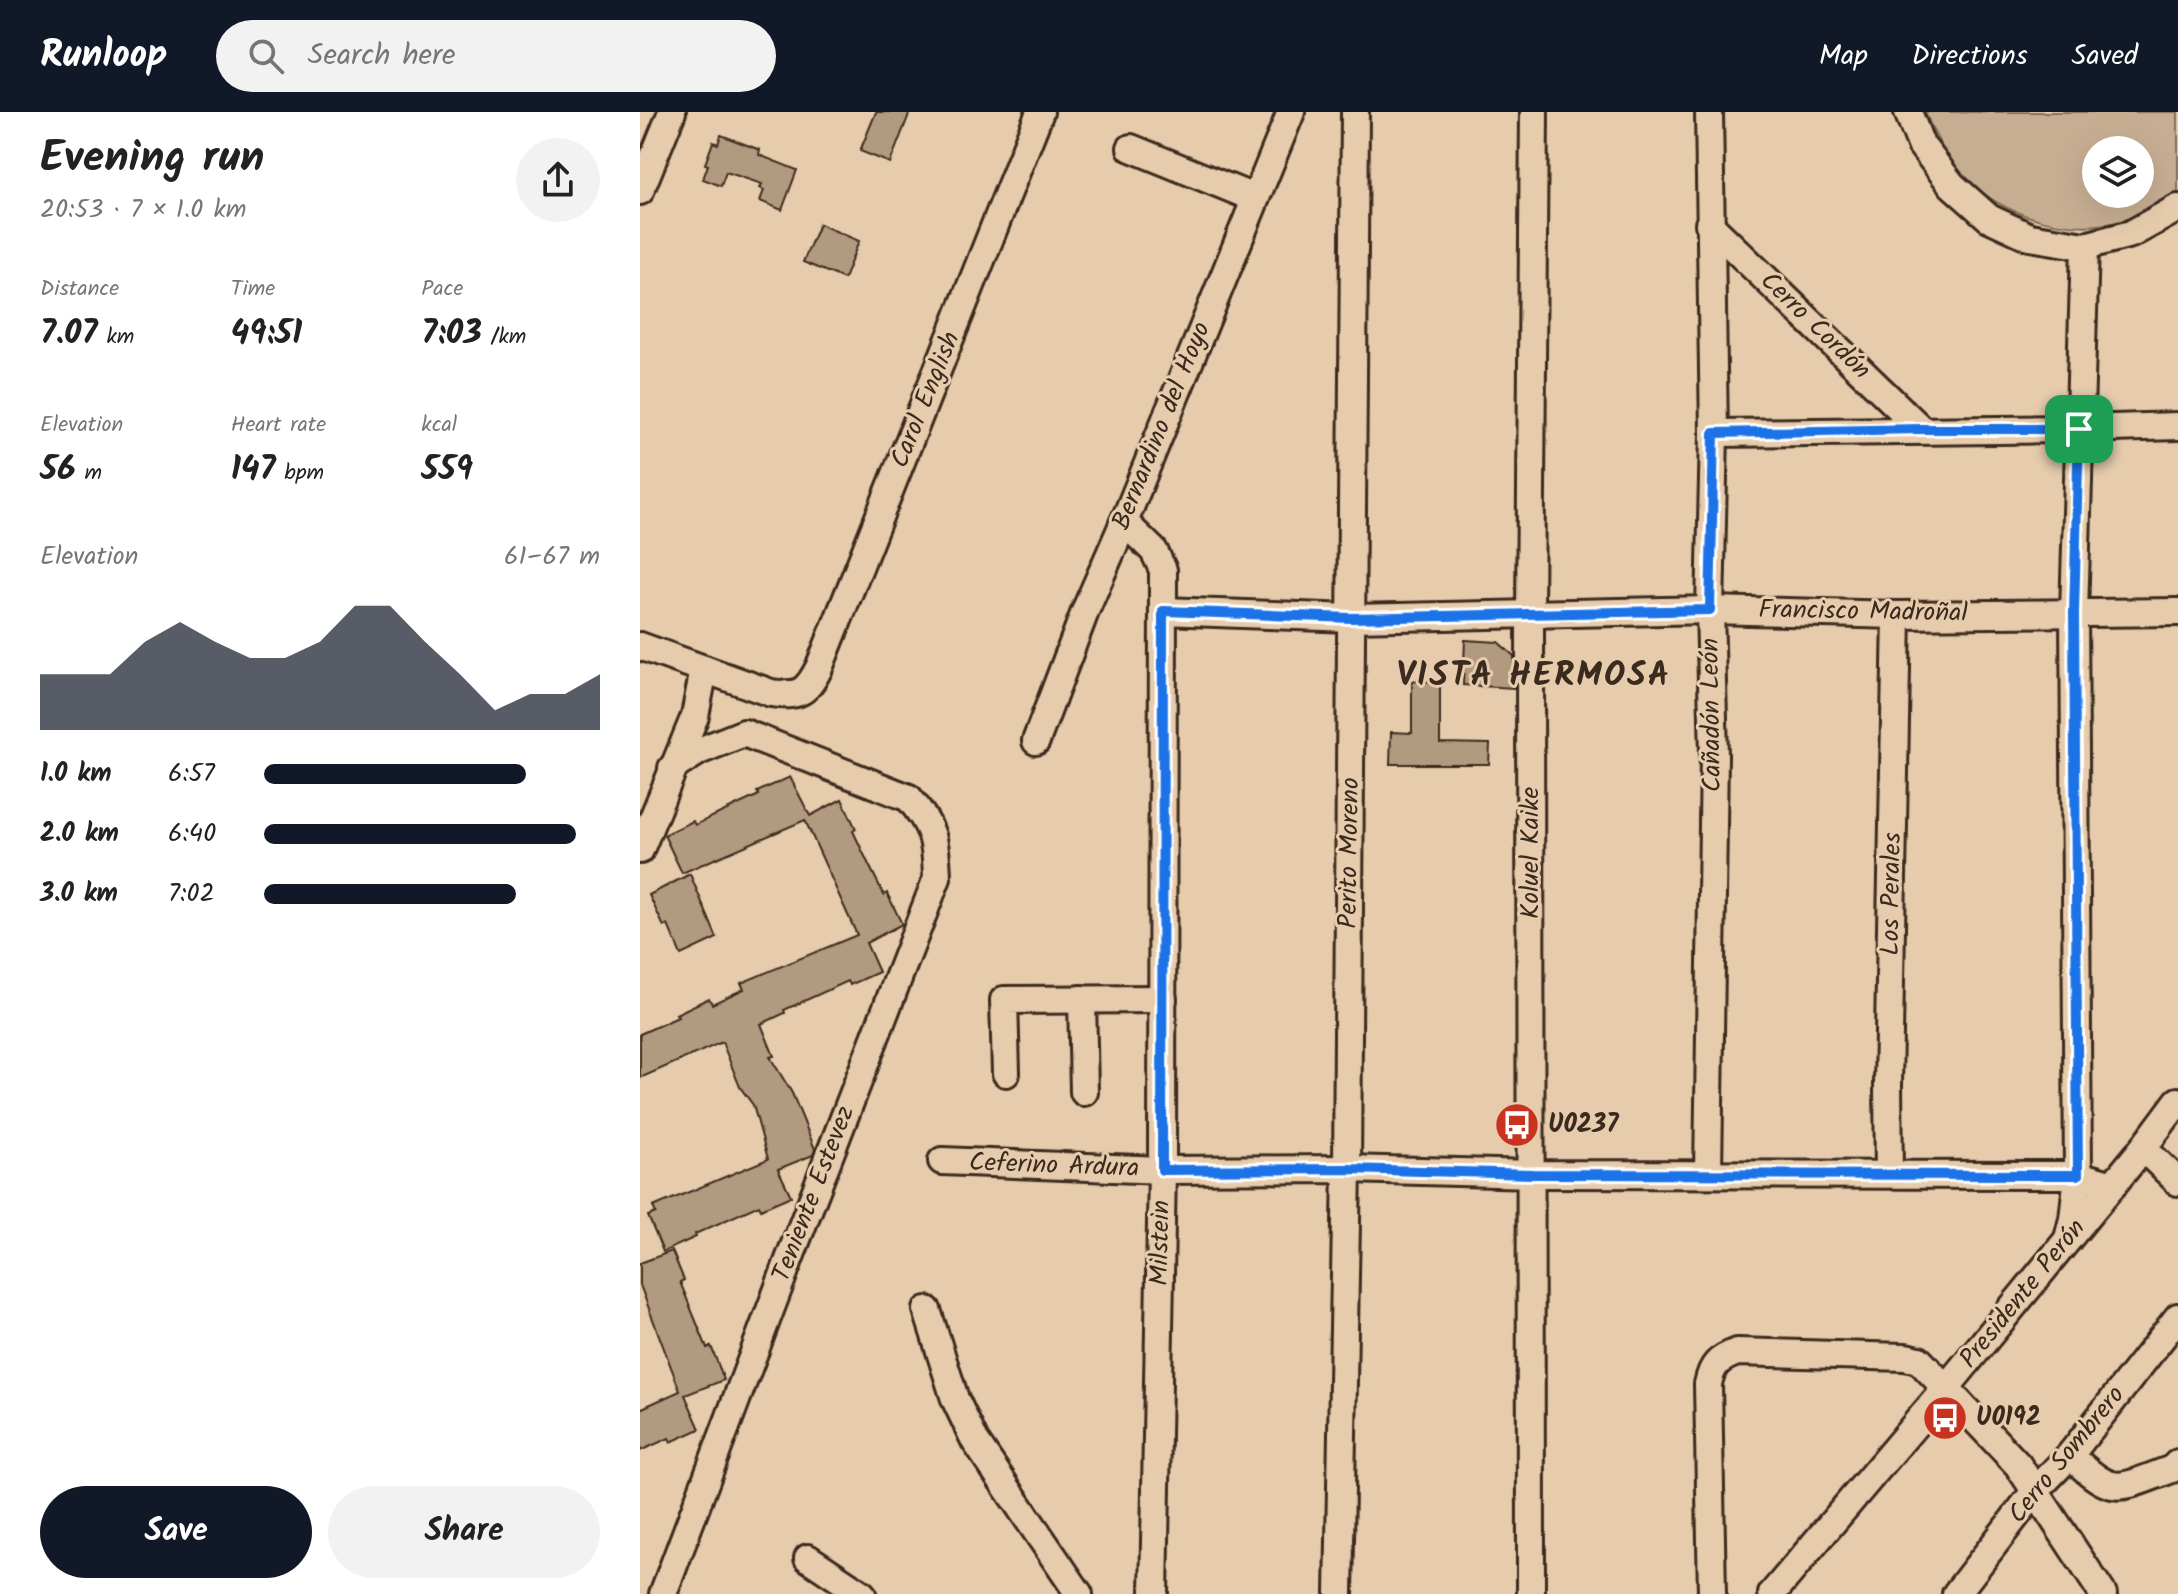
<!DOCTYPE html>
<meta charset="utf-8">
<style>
:root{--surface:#fff;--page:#f2f2f2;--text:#222;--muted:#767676;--accent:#111827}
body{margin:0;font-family:Kalam,sans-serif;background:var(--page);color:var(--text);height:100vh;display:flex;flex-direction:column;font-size:30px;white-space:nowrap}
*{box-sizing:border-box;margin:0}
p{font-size:26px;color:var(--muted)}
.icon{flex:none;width:44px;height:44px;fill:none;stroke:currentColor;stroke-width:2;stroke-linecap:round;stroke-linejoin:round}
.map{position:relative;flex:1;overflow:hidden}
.panel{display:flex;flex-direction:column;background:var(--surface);width:640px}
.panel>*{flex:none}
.buttons{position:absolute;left:1442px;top:24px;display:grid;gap:16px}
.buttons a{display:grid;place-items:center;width:72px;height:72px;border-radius:50%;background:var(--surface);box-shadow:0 8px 32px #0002;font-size:40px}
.pin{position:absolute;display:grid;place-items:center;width:68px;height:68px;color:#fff;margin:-34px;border-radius:16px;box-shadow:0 4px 12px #0006}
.round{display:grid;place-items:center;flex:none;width:84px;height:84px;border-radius:42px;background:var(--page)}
.overview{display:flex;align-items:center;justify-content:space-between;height:136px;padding:0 40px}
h1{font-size:44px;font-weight:600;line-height:60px}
.stats{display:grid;grid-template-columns:repeat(3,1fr);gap:12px;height:136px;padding:8px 40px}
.stats div{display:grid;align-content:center}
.stats b{font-size:34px;font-weight:600}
.stats small{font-size:22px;font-weight:400}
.stats p{font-size:22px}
.chart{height:224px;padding:16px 40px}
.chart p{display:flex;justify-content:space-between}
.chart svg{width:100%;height:144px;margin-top:8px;fill:var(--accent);opacity:.7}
.button{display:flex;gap:16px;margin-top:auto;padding:16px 40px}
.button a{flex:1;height:92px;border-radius:48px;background:var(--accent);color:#fff;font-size:32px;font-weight:600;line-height:92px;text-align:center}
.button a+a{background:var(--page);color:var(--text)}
ul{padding:0 40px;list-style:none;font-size:26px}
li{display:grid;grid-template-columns:128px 96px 1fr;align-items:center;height:60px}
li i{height:20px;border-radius:10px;background:var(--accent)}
header{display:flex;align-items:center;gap:48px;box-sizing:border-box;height:112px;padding:0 40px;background:var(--accent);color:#fff}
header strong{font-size:38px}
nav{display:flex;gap:44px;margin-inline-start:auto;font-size:28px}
.search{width:560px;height:72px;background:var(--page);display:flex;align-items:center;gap:20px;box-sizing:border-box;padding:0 28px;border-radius:44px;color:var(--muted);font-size:30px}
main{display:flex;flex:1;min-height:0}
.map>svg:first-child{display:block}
</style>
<header>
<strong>Runloop</strong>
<div class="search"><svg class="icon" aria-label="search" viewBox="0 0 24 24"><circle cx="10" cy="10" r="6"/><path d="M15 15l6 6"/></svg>Search here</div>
<nav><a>Map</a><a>Directions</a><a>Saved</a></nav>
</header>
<main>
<section class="panel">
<div class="overview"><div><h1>Evening run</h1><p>20:53 · 7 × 1.0 km</p></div><a class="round"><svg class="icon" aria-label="share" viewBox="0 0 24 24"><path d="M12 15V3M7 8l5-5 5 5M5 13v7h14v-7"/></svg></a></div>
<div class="stats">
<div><p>Distance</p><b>7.07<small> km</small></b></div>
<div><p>Time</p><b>49:51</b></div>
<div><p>Pace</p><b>7:03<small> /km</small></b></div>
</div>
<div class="stats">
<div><p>Elevation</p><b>56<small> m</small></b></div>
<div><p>Heart rate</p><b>147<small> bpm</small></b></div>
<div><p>kcal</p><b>559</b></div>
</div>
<div class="chart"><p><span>Elevation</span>61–67 m</p>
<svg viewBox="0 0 160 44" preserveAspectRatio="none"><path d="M0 44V27L10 27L20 27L30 17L40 11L50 17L60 22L70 22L80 17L90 6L100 6L110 17L120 27L130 38L140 33L150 33L160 27V44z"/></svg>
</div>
<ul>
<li><b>1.0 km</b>6:57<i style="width:78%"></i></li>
<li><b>2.0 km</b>6:40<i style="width:93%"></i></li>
<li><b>3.0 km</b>7:02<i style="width:75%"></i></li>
</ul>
<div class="button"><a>Save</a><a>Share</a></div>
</section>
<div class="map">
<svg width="1538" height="1482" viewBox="0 0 1538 1482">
<rect width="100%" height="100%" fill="#e6ccad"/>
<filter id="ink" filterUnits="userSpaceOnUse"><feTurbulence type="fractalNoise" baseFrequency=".0125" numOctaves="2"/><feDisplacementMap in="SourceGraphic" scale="16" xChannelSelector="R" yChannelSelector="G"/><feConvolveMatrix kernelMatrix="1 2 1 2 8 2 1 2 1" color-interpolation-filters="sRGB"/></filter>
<g filter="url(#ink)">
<path fill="#c7ae93" stroke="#816c58" stroke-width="2" fill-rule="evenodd" d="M1285 0H1538V81C1528 87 1517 95 1506 100 1450 127 1378 112 1331 72 1309 53 1296 26 1285 0ZM1456 38H1500V82H1456Z"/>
<g fill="#b29a80" stroke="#3b2a1e" stroke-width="2">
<polygon points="236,0 270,0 250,51 220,39"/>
<polygon points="81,23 120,38 119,43 157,58 142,98 120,89 124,78 120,76 122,72 86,60 81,74 63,67 68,53 65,52 73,30 78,32"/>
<polygon points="179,112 219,129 204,167 163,150"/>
<polygon points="825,528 858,530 874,544 874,576 823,573"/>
<polygon points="772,569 800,570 800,631 850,632 849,652 750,652 751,620 772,621"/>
<polygon points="150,665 170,704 202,687 216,717 213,719 229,753 244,783 247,781 262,812 226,831 239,860 210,873 208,869 144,898 145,901 121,912 134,944 130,945 152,981 175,1037 173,1043 138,1057 151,1084 121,1097 119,1093 55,1122 56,1125 23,1140 8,1104 16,1101 13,1095 128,1047 113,993 100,975 82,930 0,966 0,922 38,905 36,902 69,886 72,892 104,877 101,871 217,823 165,708 42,761 24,723 53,709 55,713 119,683 117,680"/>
<polygon points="50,762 77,826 41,843 28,813 24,815 9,783"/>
<polygon points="32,1139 44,1168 40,1170 67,1236 71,1234 84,1268 45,1283 60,1317 31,1330 29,1326 0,1339 0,1297 40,1279 0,1173 0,1151"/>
</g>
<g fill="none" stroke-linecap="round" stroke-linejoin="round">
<g stroke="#3b2a1e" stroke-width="32">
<g id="minor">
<polyline points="1268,0 1281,33 1312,73 1349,106 1390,125 1445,134 1491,122 1538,96"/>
<polyline points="491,36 614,86"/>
<polyline points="0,79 32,0"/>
<polyline points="1069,112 1281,317"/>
<polyline points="1074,321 1439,317 1538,314"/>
<polyline points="484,410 514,439 523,458 522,1058 514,1482"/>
<polyline points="523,499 712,506 1070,498 1257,503 1538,500"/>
<path d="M0 534 131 581C159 585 166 581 179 556L400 0"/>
<polyline points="396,629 446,497 484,410 651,0"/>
<polyline points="0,738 55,604 64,557"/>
<polyline points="442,887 444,980"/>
<polyline points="366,961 364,888 523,887"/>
<polyline points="1503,1036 1538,1070"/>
<polyline points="302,1049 522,1058 707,1057 893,1062 1438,1063 1473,1073"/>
<polyline points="1068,1062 1074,643 1070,498 1074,321 1069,0"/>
<polyline points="1249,1062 1248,973 1257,503"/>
<polyline points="1428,1127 1433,1107 1438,1063 1434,501 1445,134"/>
<polyline points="287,1198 315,1287 335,1329 439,1482"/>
<path d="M1430 1343C1474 1386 1477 1377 1532 1357L1538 1351"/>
<polyline points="168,1446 222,1482"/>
<path d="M23 1482 152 1140 297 766C296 728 293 715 269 686L104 621 59 639 32 656"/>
<polyline points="699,1482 707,1057 715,0"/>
<polyline points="891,1482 890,502 894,0"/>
<path d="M1072 1482 1068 1272C1072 1253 1078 1247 1097 1240L1265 1245 1279 1248 1378 1353 1463 1482"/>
<polyline points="1132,1482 1306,1276 1503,1036 1538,989"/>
<polyline points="1316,1482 1396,1378 1430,1343 1538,1205"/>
</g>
</g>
<use href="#minor" stroke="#e6ccad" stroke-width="26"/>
</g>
</g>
<g fill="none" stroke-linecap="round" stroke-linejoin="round" filter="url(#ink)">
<g stroke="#fff" stroke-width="16">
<polygon id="route" points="1281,317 1439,317 1434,501 1438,1063 893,1062 707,1057 522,1058 523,499 712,506 1070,498 1074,321"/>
</g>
<use href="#route" stroke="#1a73e8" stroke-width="10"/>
</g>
<defs>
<g id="bus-disc" transform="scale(2.3)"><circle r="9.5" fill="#c8321e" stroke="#e6ccad"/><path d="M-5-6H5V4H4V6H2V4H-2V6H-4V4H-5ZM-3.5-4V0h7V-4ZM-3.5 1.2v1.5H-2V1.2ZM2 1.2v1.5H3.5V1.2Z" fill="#fff"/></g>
</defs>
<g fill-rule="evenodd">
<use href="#bus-disc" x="877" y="1013"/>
<use href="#bus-disc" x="1305" y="1306"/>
</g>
<g text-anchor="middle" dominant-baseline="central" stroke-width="6" stroke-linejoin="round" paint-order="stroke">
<g font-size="26" fill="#3b2a1e" stroke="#e6ccad">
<text transform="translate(1175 214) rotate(44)">Cerro Cordón</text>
<text transform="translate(286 288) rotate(-68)">Carol English</text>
<text transform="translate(522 314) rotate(-68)">Bernardino del Hoyo</text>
<text transform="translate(1223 500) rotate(1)">Francisco Madroñal</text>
<text transform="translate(1072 603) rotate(-91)">Cañadón León</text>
<text transform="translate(710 741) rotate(-89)">Perito Moreno</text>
<text transform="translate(891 741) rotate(-90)">Koluel Kaike</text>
<text transform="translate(1252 782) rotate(-89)">Los Perales</text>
<text transform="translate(414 1054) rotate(2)">Ceferino Ardura</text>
<text transform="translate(174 1082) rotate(-69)">Teniente Estevez</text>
<text transform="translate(521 1131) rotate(-89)">Milstein</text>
<text transform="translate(1383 1182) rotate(-51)">Presidente Perón</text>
<text transform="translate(1427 1343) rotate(-51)">Cerro Sombrero</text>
</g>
<g font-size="26" font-weight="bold" fill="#3b2a1e" stroke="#e6ccad" text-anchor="start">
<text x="908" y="1013">U0237</text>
<text x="1336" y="1306">U0192</text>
</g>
<g font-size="34" font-weight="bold" letter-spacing="2" fill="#3b2a1e" stroke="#e6ccad">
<text x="894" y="564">VISTA HERMOSA</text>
</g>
</g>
</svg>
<div class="buttons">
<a><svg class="icon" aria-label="layers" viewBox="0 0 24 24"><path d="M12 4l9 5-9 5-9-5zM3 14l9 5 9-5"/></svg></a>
</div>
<div class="pin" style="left:1439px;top:317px;background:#1e9e55"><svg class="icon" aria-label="arrive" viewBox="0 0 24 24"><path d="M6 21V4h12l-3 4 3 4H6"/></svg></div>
</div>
</main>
